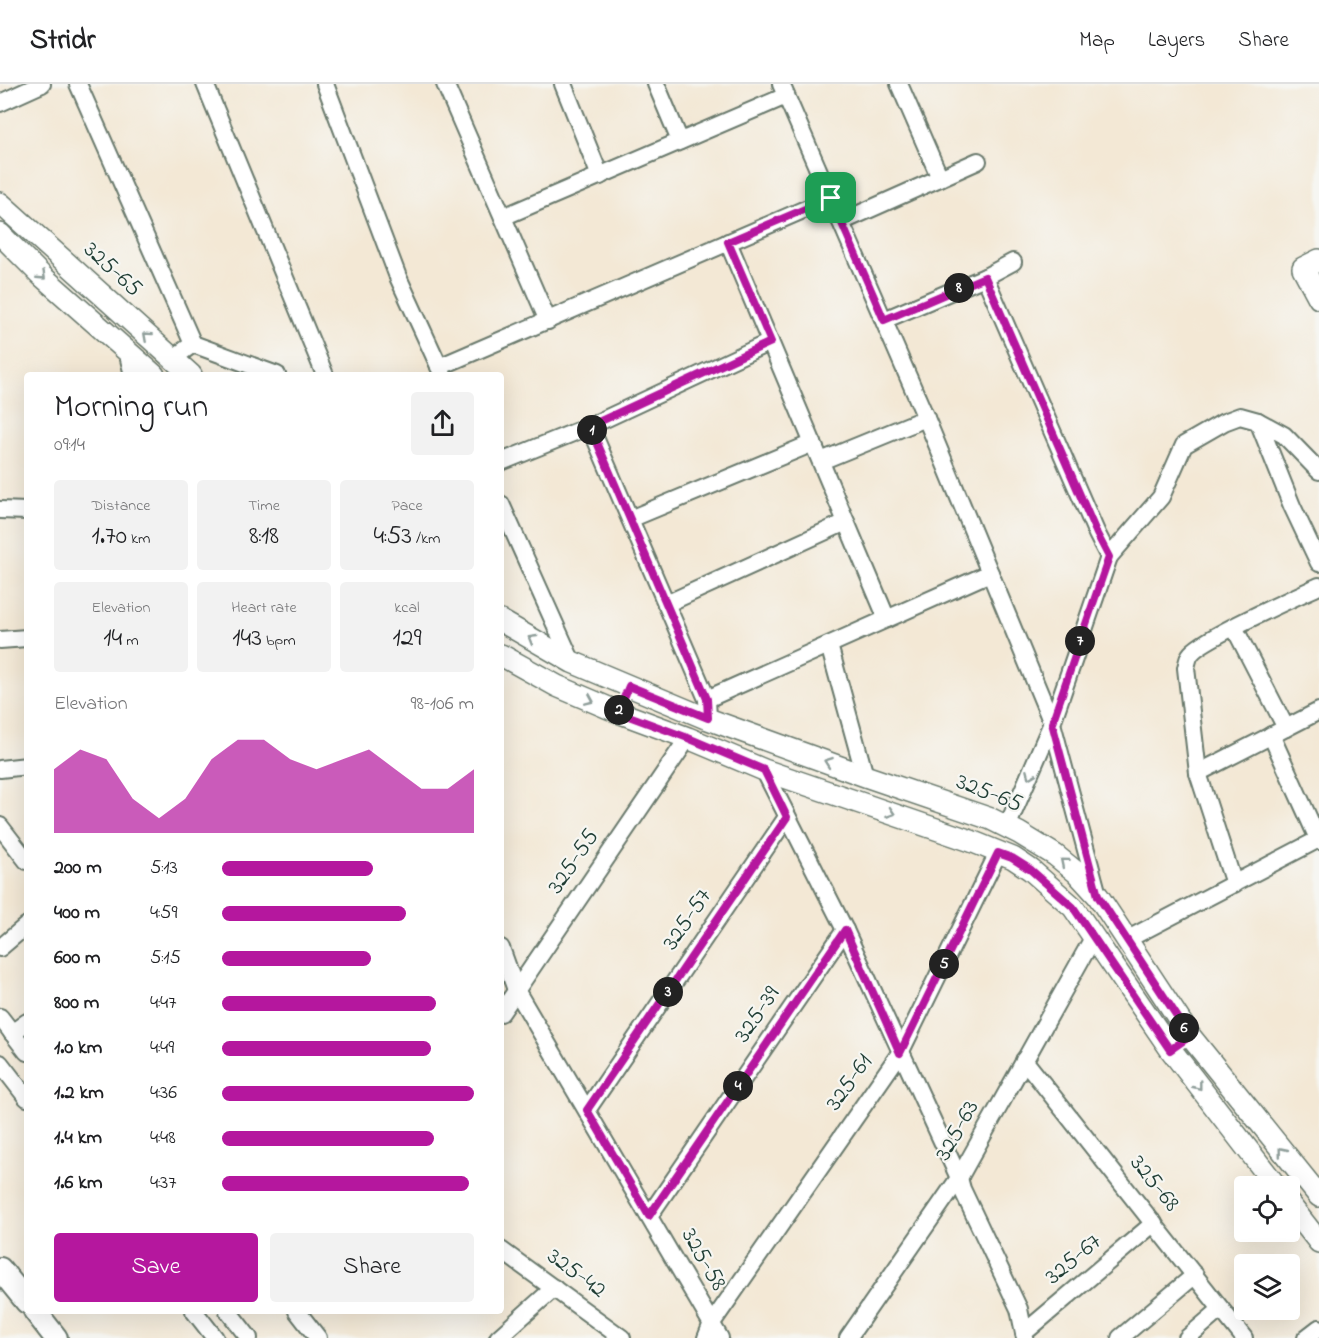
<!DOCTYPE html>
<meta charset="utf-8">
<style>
:root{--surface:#fff;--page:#f2f2f2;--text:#202124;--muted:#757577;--line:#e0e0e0;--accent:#b5179e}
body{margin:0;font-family:"Indie Flower",sans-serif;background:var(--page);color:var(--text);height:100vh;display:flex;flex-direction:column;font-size:22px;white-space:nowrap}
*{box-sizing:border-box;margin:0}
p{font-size:20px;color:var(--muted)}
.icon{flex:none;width:33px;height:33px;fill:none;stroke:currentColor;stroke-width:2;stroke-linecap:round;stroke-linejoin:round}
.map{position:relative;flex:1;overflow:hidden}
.sheet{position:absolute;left:24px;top:288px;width:480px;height:942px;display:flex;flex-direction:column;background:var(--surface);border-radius:6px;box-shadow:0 6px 24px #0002}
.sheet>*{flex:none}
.buttons{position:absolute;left:1234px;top:1092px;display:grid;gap:12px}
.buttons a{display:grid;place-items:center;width:66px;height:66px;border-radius:6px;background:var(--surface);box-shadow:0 6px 24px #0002;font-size:30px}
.pin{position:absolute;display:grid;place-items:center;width:51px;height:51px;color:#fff;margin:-26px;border-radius:12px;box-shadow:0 3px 9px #0006}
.km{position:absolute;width:30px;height:30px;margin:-15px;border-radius:50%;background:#222;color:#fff;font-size:16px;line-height:30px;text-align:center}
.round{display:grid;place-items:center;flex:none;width:63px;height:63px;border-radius:6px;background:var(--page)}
.head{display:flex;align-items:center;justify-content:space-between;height:102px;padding:0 30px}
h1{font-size:33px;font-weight:600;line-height:45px}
.stats{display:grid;grid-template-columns:repeat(3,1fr);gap:9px;height:102px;padding:6px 30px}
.stats div{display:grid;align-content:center;border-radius:6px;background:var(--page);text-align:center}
.stats b{font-size:26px;font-weight:600}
.stats small{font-size:16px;font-weight:400}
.stats p{font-size:16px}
.chart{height:168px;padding:12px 30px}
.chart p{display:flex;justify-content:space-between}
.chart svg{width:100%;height:108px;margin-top:6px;fill:var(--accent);opacity:.7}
.action{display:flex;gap:12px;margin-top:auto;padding:12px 30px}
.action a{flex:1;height:69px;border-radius:6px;background:var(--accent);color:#fff;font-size:24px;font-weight:600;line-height:69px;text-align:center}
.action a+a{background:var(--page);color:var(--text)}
ul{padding:0 30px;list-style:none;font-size:20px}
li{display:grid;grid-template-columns:96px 72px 1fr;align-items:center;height:45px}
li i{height:15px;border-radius:8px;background:var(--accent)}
header{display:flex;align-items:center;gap:36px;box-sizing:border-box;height:84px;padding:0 30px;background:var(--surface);border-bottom:2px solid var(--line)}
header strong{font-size:28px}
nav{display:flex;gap:33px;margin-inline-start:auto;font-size:21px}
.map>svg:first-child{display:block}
</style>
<header>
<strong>Stridr</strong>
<nav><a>Map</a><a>Layers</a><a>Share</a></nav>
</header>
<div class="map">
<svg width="1319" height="1254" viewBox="0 0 1319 1254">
<rect width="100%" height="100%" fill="#f6f6f2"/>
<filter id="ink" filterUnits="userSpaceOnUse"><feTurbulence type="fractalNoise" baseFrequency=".0167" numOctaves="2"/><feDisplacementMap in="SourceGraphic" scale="12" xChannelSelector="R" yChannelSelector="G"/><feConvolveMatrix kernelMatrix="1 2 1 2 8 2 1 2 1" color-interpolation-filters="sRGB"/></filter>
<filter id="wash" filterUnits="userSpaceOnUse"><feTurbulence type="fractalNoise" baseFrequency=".008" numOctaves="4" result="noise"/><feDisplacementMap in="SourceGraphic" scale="24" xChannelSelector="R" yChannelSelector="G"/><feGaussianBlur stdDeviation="1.35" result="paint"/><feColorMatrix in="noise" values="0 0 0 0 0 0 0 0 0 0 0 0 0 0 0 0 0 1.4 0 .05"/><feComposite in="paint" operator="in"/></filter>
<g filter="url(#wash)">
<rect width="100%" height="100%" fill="#f3e8d5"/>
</g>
<g filter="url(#ink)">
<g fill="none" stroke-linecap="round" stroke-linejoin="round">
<g stroke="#69796c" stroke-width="20">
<g id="minor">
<polyline points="78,0 193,260 172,275"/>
<polyline points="205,0 325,291"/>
<polyline points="325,0 398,193 443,291"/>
<polyline points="445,0 548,237"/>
<polyline points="563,0 600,92"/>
<polyline points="656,0 680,57"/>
<polyline points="781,0 926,334 1052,639 1098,811"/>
<polyline points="899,0 940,94"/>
<polyline points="0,19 42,0"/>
<polyline points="503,133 786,12"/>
<polyline points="841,138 978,77"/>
<polyline points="728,158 887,535"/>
<polyline points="985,193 1097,450 1109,473 1052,639 1007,743"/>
<polyline points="884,236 985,193 1013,178"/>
<polyline points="193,260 277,291"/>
<polyline points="127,267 133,291"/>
<polyline points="439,283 831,114"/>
<polyline points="1258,337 1292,422 1319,479"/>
<polyline points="590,342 707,615 708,635"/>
<polyline points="821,377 926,334"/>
<polyline points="501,378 590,342 770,258"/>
<polyline points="501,420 572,578"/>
<polyline points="0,426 27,427"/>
<polyline points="630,435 813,359"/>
<polyline points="1109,473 1161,413 1184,361 1224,338 1240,332 1258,337 1284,351 1319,387"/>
<polyline points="666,520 846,438"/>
<polyline points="1234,543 1286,644"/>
<polyline points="0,556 27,554"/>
<polyline points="829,561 865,692"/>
<polyline points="707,615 990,489"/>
<polyline points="1271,651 1319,757"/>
<polyline points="0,685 27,682"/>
<polyline points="764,686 845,846 959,1094 962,1105 1019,1225 1025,1254"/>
<polyline points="1198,689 1319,627"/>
<polyline points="0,742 27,777"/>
<path d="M1234 800 1198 689 1186 584C1187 580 1188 574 1190 571 1198 556 1298 512 1319 502"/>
<polyline points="1126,856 1319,755"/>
<polyline points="0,864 27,841"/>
<polyline points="501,864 516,906 720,1254"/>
<polyline points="501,929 688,654"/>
<polyline points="0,933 27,968"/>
<polyline points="12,949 27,938"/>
<polyline points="1024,976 1244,1254"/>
<polyline points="0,979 27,1014"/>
<polyline points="587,1026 787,733"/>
<polyline points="649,1132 845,846"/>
<polyline points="501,1166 622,1254"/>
<polyline points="194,1227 215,1254"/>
<polyline points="228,1227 249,1254"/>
<polyline points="297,1227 318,1254"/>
<polyline points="1024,1249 1154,1139"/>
<polyline points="498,1254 554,1204"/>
<polyline points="706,1254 712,1239 900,969 998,769"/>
<polyline points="848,1254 959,1094 1093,854"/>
<polyline points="1120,1254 1195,1191"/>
<polyline points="1187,1254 1221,1225"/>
<polyline points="1306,1254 1319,1244"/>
</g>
</g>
<g stroke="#69796c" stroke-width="24">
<g id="tertiary">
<polyline points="0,119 191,291"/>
<polyline points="0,150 42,192 154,291"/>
<polyline points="1319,176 1303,184 1319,214"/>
<polyline points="501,537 572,578 629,602 708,635 865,692 991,735 1019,749 1055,771 1076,788 1098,812 1190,952 1319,1112"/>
<polyline points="501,571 557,602 618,628 688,654 764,686 971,757 1013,774 1031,786 1073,823 1171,966 1276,1102"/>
<polyline points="1290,1121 1319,1158"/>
</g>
</g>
<g stroke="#69796c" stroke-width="26">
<g id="secondary">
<polyline points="0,1185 27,1218"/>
<polyline points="35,1227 56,1254"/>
</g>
</g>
<use href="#minor" stroke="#fff" stroke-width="16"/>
<use href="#tertiary" stroke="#fff" stroke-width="21"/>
<use href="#secondary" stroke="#fff" stroke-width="22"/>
</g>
<defs><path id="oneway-chevron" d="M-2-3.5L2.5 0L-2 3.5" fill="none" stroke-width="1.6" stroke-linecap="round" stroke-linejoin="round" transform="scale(1.5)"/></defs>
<g stroke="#8f9e9a">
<use href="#oneway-chevron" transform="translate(42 192) rotate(43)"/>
<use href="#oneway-chevron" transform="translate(147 252) rotate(-138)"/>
<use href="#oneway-chevron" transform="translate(532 555) rotate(-150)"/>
<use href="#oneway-chevron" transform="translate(590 616) rotate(23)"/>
<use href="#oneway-chevron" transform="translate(828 678) rotate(-160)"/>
<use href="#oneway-chevron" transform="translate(1030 691) rotate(113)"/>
<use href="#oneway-chevron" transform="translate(891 729) rotate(19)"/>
<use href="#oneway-chevron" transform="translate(1064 778) rotate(-140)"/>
<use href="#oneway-chevron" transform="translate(1198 1002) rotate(52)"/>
<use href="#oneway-chevron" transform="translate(1282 1067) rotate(-129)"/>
</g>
</g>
<g fill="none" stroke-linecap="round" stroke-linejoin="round" filter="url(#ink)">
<g stroke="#fff" stroke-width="12">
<polygon id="route" points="831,114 884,236 985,193 1097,450 1109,473 1052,639 1098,812 1190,952 1170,966 1073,823 1031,786 1012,774 998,769 900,969 845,846 649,1132 587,1026 787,733 764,686 688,654 618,628 629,602 708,634 707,615 590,342 771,258 728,158"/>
</g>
<use href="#route" stroke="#b5179e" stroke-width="8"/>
</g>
<g text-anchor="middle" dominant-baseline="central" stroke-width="4.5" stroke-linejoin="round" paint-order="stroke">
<g font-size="24" fill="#1f3d34" stroke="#f6f6f2">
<text transform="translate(112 186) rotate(42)">325-65</text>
<text transform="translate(989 710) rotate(21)">325-65</text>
<text transform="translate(574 778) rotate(-56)">325-55</text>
<text transform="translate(688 836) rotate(-56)">325-57</text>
<text transform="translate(758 931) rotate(-56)">325-39</text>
<text transform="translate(850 999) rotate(-55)">325-61</text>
<text transform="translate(958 1047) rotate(-61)">325-63</text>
<text transform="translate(1154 1100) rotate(51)">325-68</text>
<text transform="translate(703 1176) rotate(60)">325-58</text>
<text transform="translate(1074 1176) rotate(-40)">325-67</text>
<text transform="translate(576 1190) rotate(36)">325-42</text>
</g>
</g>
</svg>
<div class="buttons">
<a><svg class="icon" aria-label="locate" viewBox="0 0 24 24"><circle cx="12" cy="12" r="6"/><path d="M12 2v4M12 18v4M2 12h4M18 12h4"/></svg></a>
<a><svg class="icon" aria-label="layers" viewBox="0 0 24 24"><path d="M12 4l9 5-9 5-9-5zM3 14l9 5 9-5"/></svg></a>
</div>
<div class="pin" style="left:831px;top:114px;background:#1e9e55"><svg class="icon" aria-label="arrive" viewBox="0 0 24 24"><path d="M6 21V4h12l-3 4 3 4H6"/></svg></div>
<b class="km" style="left:592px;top:346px">1</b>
<b class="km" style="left:619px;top:626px">2</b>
<b class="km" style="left:668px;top:908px">3</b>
<b class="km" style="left:738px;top:1002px">4</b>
<b class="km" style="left:944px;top:880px">5</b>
<b class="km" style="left:1184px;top:944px">6</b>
<b class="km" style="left:1080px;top:557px">7</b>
<b class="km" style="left:959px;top:204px">8</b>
<section class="sheet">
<div class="head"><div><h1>Morning run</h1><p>09:14</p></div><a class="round"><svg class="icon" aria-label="share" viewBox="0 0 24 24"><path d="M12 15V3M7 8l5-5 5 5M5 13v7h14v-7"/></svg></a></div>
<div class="stats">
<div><p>Distance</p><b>1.70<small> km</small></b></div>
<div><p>Time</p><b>8:18</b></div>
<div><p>Pace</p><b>4:53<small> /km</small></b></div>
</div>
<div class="stats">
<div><p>Elevation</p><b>14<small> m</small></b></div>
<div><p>Heart rate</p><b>143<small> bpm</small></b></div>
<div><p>kcal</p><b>129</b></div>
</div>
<div class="chart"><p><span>Elevation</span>98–106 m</p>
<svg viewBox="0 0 160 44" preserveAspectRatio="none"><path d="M0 44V18L10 10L20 14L30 30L40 38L50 30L60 14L70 6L80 6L90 14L100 18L110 14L120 10L130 18L140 26L150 26L160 18V44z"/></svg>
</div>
<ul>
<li><b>200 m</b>5:13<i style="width:60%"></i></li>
<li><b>400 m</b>4:59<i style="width:73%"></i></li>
<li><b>600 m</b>5:15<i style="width:59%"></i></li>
<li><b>800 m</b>4:47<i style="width:85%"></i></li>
<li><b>1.0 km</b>4:49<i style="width:83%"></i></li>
<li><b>1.2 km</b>4:36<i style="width:100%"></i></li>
<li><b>1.4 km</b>4:48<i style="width:84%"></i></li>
<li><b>1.6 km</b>4:37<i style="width:98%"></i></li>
</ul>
<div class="action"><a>Save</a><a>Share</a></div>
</section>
</div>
